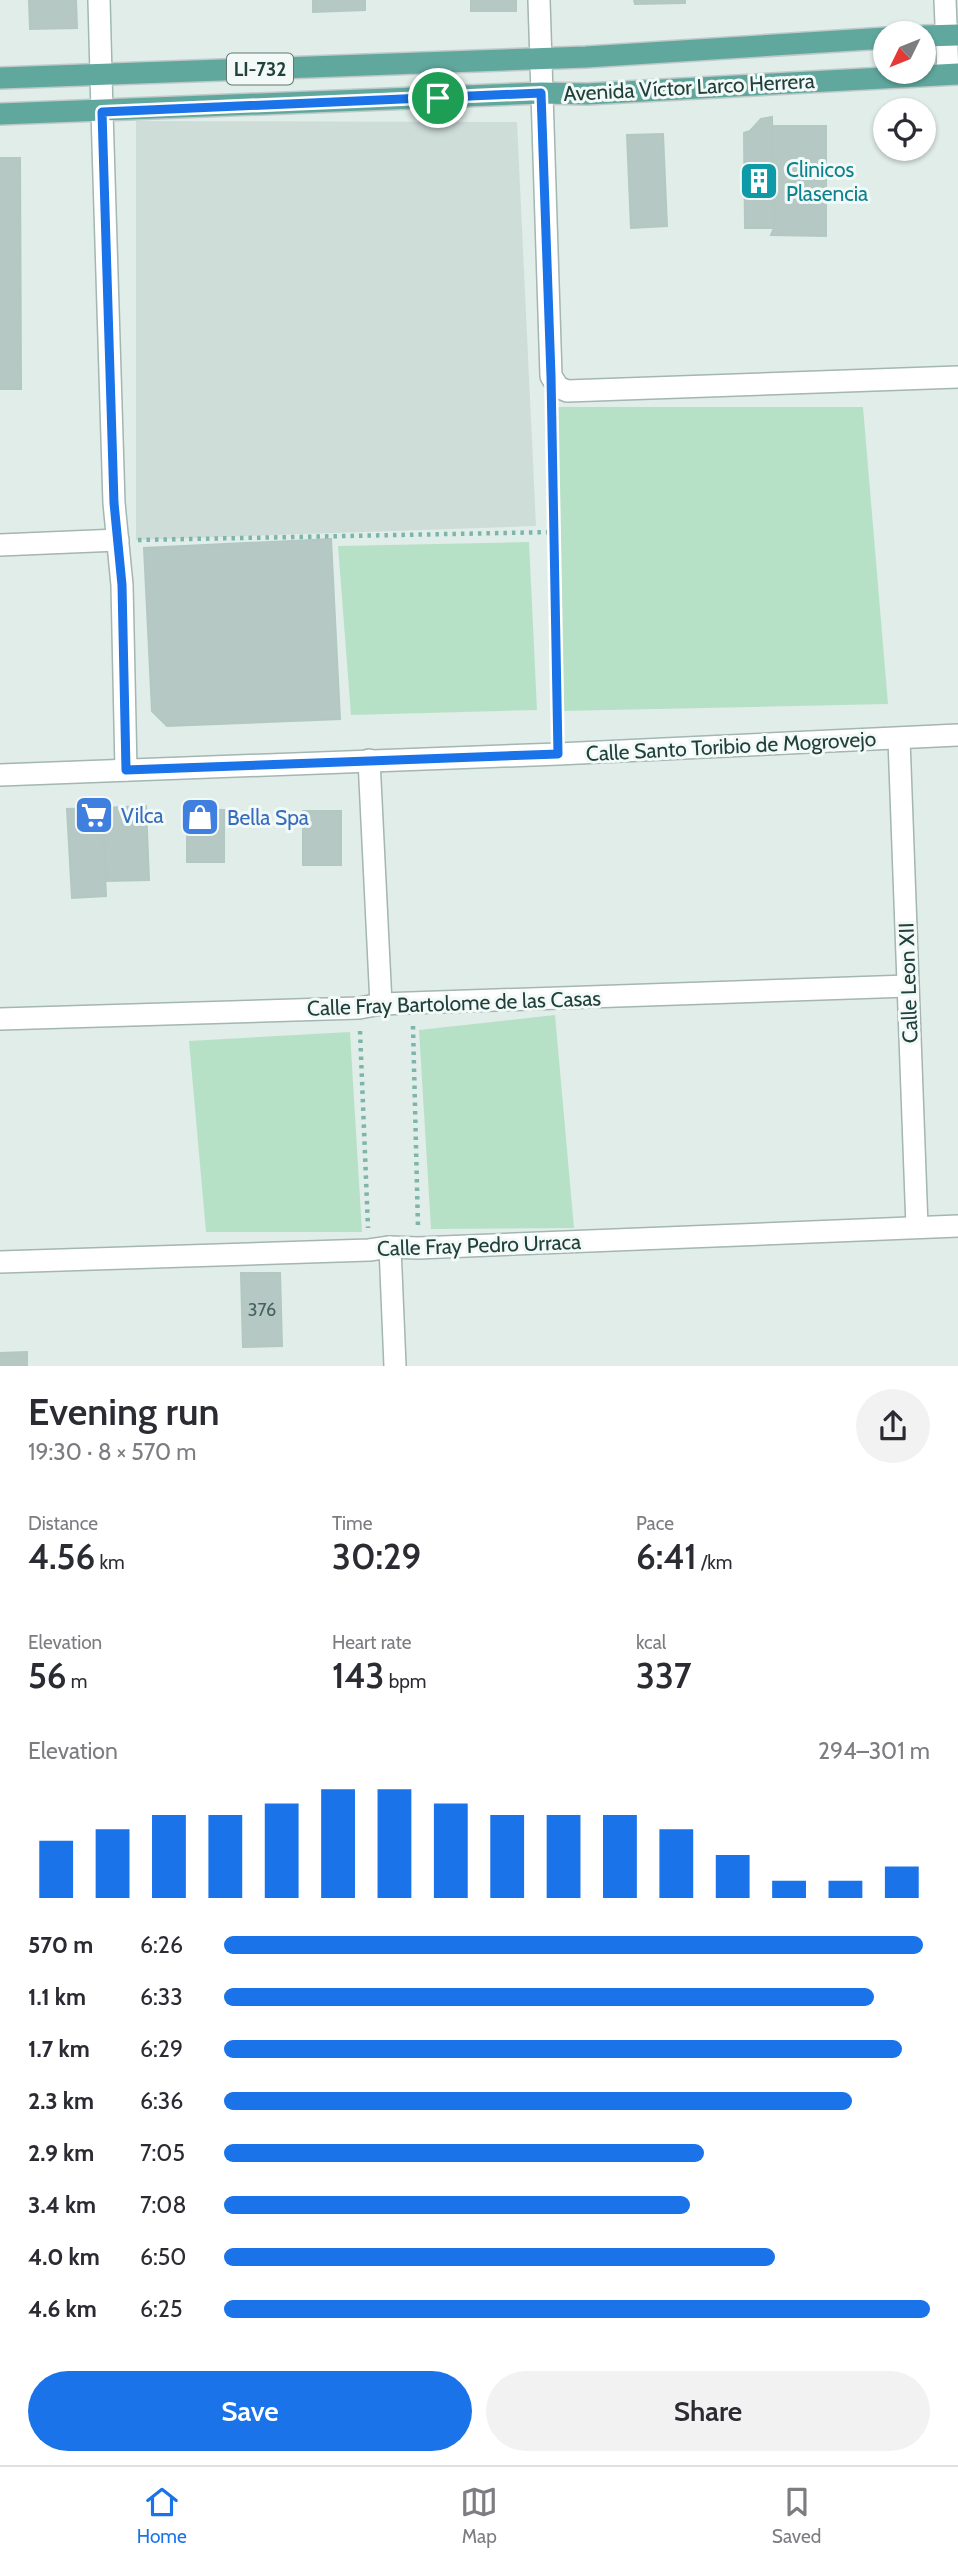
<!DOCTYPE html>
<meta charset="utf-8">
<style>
:root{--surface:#fff;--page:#f2f2f3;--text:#2b2b33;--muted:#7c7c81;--line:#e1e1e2;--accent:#1a73e8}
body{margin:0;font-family:Cabin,sans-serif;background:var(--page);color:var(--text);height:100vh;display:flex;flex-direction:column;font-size:26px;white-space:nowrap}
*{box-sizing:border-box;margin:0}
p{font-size:23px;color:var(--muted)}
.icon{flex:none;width:38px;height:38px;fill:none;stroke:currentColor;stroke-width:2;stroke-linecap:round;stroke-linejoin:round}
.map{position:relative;height:1366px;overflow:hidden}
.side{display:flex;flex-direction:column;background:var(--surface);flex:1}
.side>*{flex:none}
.needle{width:46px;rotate:227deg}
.controls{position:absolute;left:873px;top:21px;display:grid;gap:14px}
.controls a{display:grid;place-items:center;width:63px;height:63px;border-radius:50%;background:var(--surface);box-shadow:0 2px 5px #0004;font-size:35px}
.pin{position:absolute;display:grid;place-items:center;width:60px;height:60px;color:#fff;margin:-30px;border:4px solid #fff;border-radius:50%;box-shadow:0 2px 7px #0007}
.round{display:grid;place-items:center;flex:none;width:74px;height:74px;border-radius:37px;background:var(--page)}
.headline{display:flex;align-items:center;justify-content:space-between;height:119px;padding:0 28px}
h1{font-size:38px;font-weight:600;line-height:52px}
.stats{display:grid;grid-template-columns:repeat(3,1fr);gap:10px;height:119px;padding:7px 28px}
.stats div{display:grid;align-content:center}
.stats b{font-size:35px;font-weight:600}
.stats small{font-size:19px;font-weight:400}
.stats p{font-size:19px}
.chart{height:196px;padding:14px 28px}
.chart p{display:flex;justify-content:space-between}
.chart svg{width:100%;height:126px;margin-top:7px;stroke:var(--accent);stroke-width:6}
.action{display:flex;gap:14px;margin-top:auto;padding:14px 28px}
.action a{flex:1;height:80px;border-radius:42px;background:var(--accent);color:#fff;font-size:28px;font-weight:600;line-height:80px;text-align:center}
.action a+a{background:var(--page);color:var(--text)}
ul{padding:0 28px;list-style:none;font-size:23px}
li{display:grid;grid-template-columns:112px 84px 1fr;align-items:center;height:52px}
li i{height:18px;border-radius:9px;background:var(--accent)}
.dock{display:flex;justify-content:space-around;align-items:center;height:98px;border-top:2px solid var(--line);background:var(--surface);font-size:19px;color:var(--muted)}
.dock a{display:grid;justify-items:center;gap:4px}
.dock .active{color:var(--accent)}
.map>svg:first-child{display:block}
</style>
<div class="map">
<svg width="958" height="1366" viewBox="0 0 958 1366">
<rect width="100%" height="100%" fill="#e1ede9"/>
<polygon fill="#cfddd8" points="136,121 517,122 536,526 136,540"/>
<g fill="#b7e1c7">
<polygon points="554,407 863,407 888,704 562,711"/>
<polygon points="529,542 537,710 351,715 338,546"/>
<polygon points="555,1015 574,1228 431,1229 419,1030"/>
<polygon points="350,1032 362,1232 206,1232 189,1041"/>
</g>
<g fill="#b6c8c3" stroke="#b2c8c1" stroke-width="2">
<polygon points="29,0 76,0 77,28 30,29"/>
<polygon points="313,0 365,0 365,10 313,12"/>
<rect x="471" y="0" width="45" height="11"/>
<polygon points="634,0 685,0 685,3 635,4"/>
<polygon points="772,117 774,228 745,228 744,133 750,131 761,119"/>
<polygon points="772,126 826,126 826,236 771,235 774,228"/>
<polygon points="663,134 667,226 631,228 627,135"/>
<polygon points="0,158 20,158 21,389 0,389"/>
<polygon points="331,539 340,719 167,726 152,711 144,548"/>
<polygon points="146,806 149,880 106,881 102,808"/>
<polygon points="102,808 106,896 72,898 67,809"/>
<rect x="187" y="810" width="37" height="52"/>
<rect x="303" y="811" width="38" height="54"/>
<polygon points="241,1273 280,1273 282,1346 243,1347"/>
<polygon points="27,1352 27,1366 0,1366 0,1353"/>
</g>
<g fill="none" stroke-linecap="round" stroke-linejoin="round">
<g stroke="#a3b6b1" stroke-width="24">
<g id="street">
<polyline points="539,0 551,376 558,387 567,391 958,377"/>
<polyline points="945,0 948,74"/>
<polyline points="102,112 114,503 122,585 126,770"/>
<polyline points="0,545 118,540"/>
<polyline points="899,739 917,1227"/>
<polyline points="369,760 381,1004"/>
<polyline points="0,775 558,754 958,735"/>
<polyline points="0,1019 359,1008 381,1004 908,986"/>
<polyline points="390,1247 395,1366"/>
<polyline points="0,1262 369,1250 390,1247 418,1248 958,1226"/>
</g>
</g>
<g stroke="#9ebab3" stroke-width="24">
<polyline id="secondary" points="99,0 102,112"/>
</g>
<g stroke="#c0cac8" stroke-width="24">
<g id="primary">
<polyline points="924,36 958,35"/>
<polyline points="0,78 586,57 886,38"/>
<polyline points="0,114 542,93 587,94 958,74"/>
</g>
</g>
<g stroke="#7eb5aa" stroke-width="4.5" stroke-dasharray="3.5 5" stroke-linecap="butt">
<polyline points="551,408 558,732"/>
<polyline points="138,540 554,532"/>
<polyline points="413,1026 418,1227"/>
<polyline points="360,1031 368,1228"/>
</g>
<use href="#street" stroke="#fff" stroke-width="21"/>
<use href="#secondary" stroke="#fff" stroke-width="21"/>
<use href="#primary" stroke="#60a89e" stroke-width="21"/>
</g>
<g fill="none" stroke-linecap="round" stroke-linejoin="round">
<g stroke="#fff" stroke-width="14">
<polygon id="route" points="541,93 551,376 558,754 126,770 122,585 114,503 102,112"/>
</g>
<use href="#route" stroke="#1a73e8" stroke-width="9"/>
</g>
<defs>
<g id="building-square" transform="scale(2.0125)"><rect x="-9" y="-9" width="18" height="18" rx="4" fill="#0f9aa8" stroke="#f2f9f6"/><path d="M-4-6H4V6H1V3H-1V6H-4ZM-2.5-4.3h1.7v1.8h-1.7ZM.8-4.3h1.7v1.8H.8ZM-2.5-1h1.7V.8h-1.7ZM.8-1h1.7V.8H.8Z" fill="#fff"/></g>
<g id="supermarket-square" transform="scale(2.0125)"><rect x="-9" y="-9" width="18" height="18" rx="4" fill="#3f7fe0" stroke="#f2f9f6"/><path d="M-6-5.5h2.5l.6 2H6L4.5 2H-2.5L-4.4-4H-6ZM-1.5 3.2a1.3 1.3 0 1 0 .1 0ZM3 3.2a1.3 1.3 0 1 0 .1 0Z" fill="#fff"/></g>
<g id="shop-square" transform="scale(2.0125)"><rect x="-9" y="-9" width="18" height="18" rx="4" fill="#3f7fe0" stroke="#f2f9f6"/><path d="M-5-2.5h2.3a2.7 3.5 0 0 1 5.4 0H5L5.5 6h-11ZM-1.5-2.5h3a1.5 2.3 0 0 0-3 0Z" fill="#fff"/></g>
</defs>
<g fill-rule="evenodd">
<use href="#building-square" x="759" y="181"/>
<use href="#supermarket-square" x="94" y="815"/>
<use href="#shop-square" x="200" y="817"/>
</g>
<g text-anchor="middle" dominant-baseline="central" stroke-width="6" stroke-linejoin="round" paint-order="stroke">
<g font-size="18" fill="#45625d">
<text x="262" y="1310">376</text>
</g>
<rect fill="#f2f9f6" stroke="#5e7873" stroke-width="2" x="227" y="53.5" width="66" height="31" rx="5"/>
<g font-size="19" font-weight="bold" fill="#1f403b">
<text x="260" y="69">LI-732</text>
</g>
<g font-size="21" fill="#1f403b" stroke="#f2f9f6">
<text transform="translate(689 87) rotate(-3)">Avenida Víctor Larco Herrera</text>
<text transform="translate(731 746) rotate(-3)">Calle Santo Toribio de Mogrovejo</text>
<text transform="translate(908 983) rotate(-92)">Calle Leon XII</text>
<text transform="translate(454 1003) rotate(-2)">Calle Fray Bartolome de las Casas</text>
<text transform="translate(479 1245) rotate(-2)">Calle Fray Pedro Urraca</text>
</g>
<g font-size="21" fill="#0d838f" stroke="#f2f9f6" text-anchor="start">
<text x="786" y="169">Clinicos<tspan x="786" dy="24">Plasencia</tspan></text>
</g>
<g font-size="21" fill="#366cbe" stroke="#f2f9f6" text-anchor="start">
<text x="121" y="815">Vilca</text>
<text x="227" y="817">Bella Spa</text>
</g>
</g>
</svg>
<div class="controls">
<a><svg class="needle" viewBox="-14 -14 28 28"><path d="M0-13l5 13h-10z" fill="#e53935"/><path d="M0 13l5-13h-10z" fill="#7c7c81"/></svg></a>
<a><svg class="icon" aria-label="locate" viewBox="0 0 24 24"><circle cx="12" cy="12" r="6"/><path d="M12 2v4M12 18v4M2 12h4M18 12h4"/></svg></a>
</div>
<div class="pin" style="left:438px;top:98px;background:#1e9e55"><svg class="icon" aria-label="arrive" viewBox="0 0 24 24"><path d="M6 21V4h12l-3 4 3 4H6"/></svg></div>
</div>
<section class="side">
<div class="headline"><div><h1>Evening run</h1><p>19:30 · 8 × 570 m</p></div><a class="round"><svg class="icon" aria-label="share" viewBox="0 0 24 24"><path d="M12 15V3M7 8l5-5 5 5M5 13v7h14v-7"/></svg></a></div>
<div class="stats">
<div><p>Distance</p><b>4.56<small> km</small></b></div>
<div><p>Time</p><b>30:29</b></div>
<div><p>Pace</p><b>6:41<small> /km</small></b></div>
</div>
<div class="stats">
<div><p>Elevation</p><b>56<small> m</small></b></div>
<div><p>Heart rate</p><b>143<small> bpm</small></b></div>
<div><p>kcal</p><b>337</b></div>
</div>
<div class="chart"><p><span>Elevation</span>294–301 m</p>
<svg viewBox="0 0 160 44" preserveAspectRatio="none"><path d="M5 44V24M15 44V20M25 44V15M35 44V15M45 44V11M55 44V6M65 44V6M75 44V11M85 44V15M95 44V15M105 44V15M115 44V20M125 44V29M135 44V38M145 44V38M155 44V33"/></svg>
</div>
<ul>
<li><b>570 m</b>6:26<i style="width:99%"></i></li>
<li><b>1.1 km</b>6:33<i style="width:92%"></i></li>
<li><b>1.7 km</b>6:29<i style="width:96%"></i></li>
<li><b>2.3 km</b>6:36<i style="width:89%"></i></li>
<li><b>2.9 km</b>7:05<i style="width:68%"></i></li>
<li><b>3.4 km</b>7:08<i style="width:66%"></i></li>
<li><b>4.0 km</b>6:50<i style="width:78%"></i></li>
<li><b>4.6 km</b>6:25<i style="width:100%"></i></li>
</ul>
<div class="action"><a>Save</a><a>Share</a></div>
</section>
<nav class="dock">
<a class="active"><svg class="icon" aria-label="home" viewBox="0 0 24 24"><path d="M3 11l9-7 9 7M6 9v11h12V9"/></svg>Home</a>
<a><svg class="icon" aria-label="map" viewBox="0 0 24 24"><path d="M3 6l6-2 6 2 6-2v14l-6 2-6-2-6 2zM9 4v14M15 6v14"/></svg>Map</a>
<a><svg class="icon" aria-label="saved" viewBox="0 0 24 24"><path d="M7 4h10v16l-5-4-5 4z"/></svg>Saved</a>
</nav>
